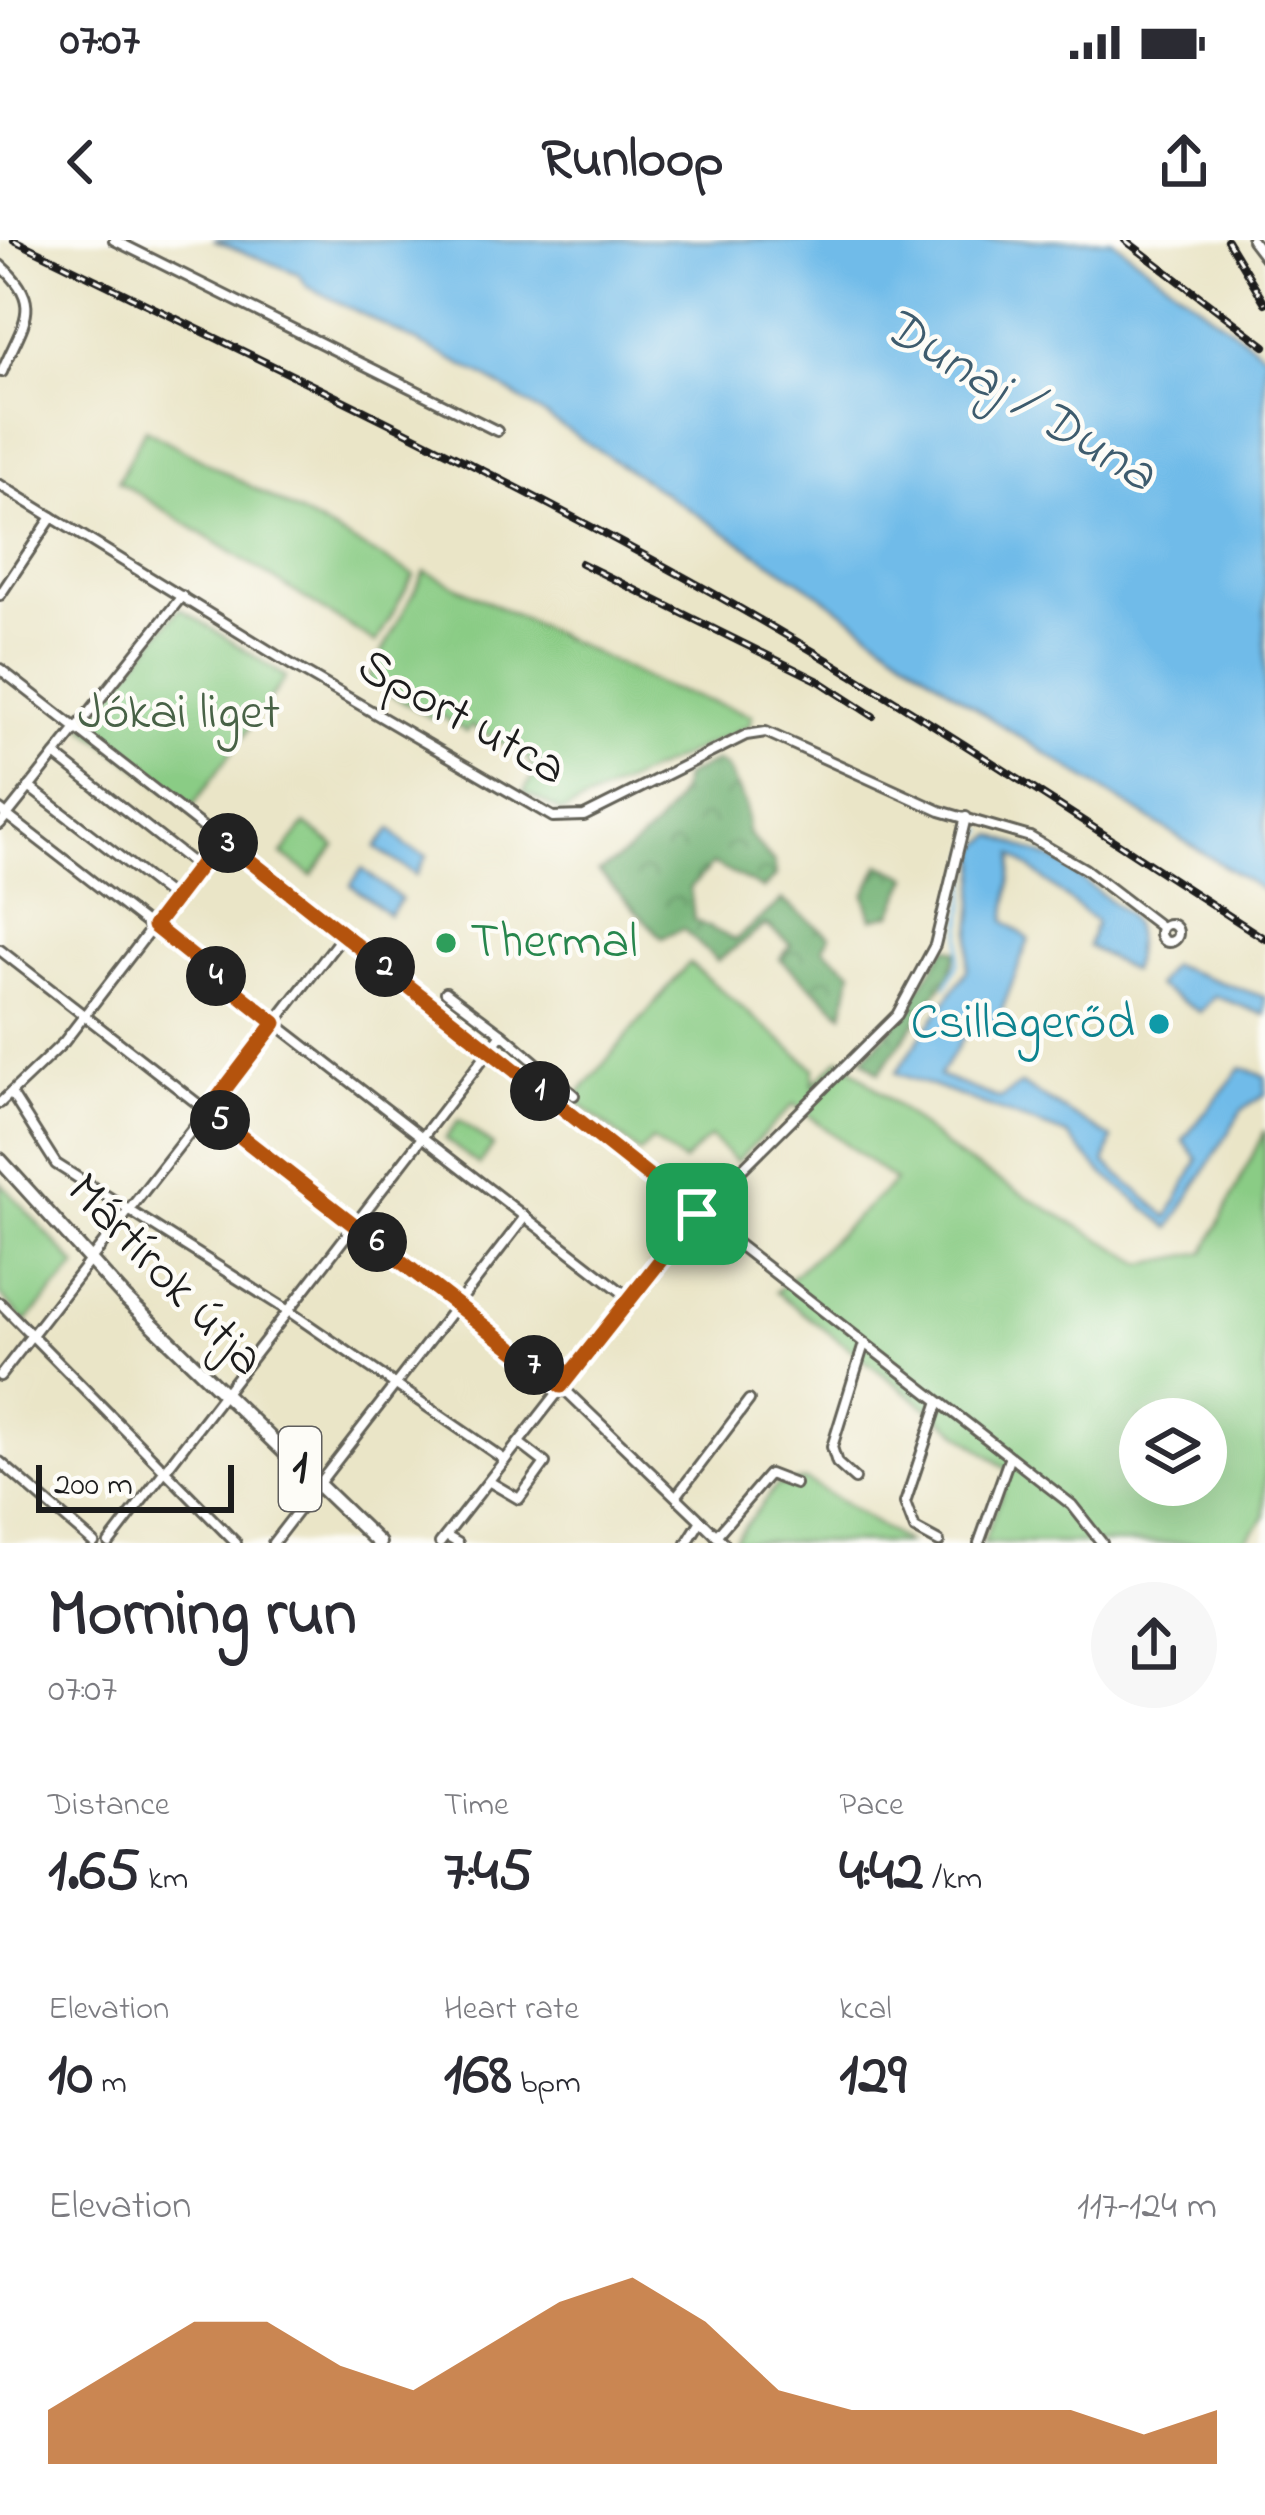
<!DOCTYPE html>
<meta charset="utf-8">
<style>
:root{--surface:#fff;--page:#f7f7f7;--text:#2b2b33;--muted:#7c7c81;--accent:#b45309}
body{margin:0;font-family:"Indie Flower",sans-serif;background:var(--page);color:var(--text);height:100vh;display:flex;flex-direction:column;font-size:45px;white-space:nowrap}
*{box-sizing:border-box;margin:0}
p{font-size:39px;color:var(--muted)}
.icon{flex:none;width:66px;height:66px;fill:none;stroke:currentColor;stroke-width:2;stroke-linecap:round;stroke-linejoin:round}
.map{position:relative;height:1303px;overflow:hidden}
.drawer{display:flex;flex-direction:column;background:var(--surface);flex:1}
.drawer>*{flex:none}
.controls{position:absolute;left:1119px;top:1158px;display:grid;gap:24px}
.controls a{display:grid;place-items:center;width:108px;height:108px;border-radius:50%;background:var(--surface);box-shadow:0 12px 48px #0002;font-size:60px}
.scale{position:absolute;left:36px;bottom:30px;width:198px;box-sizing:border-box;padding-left:12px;border:6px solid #1c1c1c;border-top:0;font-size:33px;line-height:42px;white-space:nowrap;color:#1c1c1c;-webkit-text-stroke:9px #fdfcf7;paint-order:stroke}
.pin{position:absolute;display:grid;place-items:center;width:102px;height:102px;color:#fff;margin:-51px;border-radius:24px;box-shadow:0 6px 18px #0006}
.km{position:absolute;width:60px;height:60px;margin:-30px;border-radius:50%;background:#222;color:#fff;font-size:33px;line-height:60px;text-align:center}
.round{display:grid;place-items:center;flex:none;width:126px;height:126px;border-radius:63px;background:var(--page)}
.headline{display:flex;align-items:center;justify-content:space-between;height:204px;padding:0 48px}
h1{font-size:66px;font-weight:700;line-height:90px}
.stats{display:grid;grid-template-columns:repeat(3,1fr);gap:18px;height:204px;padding:12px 48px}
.stats div{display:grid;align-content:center}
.stats b{font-size:60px;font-weight:700}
.stats small{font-size:33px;font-weight:400}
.stats p{font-size:33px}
.chart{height:336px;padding:24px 48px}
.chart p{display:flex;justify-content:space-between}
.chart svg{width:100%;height:216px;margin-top:12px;fill:var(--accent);opacity:.7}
.status{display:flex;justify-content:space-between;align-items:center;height:84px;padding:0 60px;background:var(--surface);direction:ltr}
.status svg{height:33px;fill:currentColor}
header{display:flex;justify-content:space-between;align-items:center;height:156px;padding:0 48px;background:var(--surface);font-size:54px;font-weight:700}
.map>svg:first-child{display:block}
</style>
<div class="status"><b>07:07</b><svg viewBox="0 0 49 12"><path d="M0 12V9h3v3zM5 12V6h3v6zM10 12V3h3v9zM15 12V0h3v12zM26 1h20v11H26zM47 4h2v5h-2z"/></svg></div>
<header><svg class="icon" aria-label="back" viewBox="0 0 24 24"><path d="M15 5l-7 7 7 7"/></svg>Runloop<svg class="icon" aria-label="share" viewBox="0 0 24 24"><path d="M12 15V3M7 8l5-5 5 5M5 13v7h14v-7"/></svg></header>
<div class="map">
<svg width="1265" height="1303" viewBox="0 0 1265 1303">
<defs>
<pattern id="forest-crowns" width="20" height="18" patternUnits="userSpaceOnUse" patternTransform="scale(3)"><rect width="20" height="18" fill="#6fb072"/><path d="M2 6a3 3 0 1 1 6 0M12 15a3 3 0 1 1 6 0" fill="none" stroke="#5a8e5d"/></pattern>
</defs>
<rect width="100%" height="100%" fill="#fdfcf7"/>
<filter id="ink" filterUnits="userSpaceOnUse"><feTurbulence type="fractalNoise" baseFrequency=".00833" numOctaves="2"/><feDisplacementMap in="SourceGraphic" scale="24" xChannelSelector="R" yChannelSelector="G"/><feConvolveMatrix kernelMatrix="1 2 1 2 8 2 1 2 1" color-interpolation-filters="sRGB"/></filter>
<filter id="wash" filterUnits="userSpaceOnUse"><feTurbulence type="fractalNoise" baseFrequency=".004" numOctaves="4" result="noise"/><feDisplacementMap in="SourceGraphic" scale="48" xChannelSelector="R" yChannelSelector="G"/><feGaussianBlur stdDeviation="2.7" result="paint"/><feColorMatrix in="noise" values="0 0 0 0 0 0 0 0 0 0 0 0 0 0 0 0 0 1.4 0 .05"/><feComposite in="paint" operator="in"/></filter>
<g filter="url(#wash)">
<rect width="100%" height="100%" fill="#eae5c7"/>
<g fill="#8acc85" stroke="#537450" stroke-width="3" fill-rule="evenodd">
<polygon points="145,189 414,335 376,403 118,241"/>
<polygon points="425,331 662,446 752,475 750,485 562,572 524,552 535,532 526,516 471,486 467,492 438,474 433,479 367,441"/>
<polygon points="180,368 286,437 192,567 84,488"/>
<polygon points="305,584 335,606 312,636 282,614"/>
<path d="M689 723 814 828 813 845 840 818 958 917 1144 1024 1205 1012 1265 890V1277L1243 1303H983L1010 1232 776 1052 895 941 794 864 736 922 710 897 683 922 652 900 640 913 574 859ZM1140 1179H1206V1245H1140Z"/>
<polygon points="459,880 493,906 479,925 445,899"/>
<polygon points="0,942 77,1026 26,1082 0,1055"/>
<polygon points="806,1240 907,1303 733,1301 777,1245"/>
</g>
<g fill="url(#forest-crowns)" stroke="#466647" stroke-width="3">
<path d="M716 521 726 527 746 566 748 593 774 623 776 636 763 649 713 624 690 648 694 680 735 700 782 660 830 696 823 708 852 731 843 774 780 719 791 705 766 685 717 721 683 689 662 698 599 632C631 612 677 575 684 537Z"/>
<polygon points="880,624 909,637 892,674 872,679 865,655"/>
<polygon points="946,707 957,711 950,734 879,833 863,819 895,785"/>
</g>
<g fill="#70bbe9" stroke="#466c82" stroke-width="3">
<polygon points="213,0 1112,0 1265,114 1265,652 982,473 818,353 486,137 307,46 299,34"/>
<polygon points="391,589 407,607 427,616 416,635 376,608"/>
<path d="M994 595 1059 622 1126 673C1139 689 1137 712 1131 731L1088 706 1096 682 1014 615 1005 681 1029 699 995 788 968 791 939 836 1000 859 1021 844 1112 899 1105 923 1168 977 1198 920 1183 900 1241 828 1265 836V855L1242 870 1170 988 1101 932 1067 895 896 833 967 730 980 606Z"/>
<polygon points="362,629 401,659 389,675 351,645"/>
<polygon points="1170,725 1265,757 1265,775 1215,756 1200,772 1156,746"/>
</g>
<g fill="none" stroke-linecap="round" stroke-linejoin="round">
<polyline stroke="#70bbe9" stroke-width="3" points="946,747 958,723 971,614 975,599 986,590"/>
</g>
</g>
<g filter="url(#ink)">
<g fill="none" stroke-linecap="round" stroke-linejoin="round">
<g stroke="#646258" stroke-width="14">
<g id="street">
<polyline points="114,0 497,191"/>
<polyline points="1252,0 1265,17"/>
<path d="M0 25C46 65 22 83 2 132"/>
<polyline points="0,245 292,425 553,577 584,576 746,495 766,492 940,571 1030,597 1085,629 1161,687"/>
<polyline points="0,355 52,277"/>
<polyline points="0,429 1072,1265 1102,1303"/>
<polyline points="55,515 199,628"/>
<polyline points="29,547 176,660"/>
<polyline points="0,570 631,1059"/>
<polyline points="0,584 182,356"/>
<circle cx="1169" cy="693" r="9"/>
<polyline points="0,710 561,1146 724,1303"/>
<polyline points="446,752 502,794"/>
<polyline points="11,853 56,924 287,1070 505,1220"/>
<polyline points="0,863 64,802 221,598"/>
<polyline points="0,1063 236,1303"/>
<polyline points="0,1136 344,694"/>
<polyline points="938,1164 905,1263 915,1289 939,1302"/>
<polyline points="0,1222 94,1303"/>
<polyline points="855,1239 837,1223 832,1207 864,1104"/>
<polyline points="490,1242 519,1259 545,1223 519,1203"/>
<polyline points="678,1254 749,1160"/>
<polyline points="446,1296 458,1303"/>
<polyline points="716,1296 769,1234 795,1244"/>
<polyline points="109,1303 502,794 574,855"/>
<polyline points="273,1303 524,978"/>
<polyline points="440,1303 700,971 897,775 935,705 966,577"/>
<polyline points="687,1303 700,1282"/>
<polyline points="979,1303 1009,1219"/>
</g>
</g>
<g stroke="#646258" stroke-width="18">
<polyline id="primary" points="0,920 125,1058 379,1303"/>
</g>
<use href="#street" stroke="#fff" stroke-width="8"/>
<use href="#primary" stroke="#fff" stroke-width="12"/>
<g stroke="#1c1c1c" stroke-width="8">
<g id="rail">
<path d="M14 0C248 114 484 225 711 352 901 459 1082 581 1265 699"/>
<polyline points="1125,0 1265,106"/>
<polyline points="1227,0 1265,63"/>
<polyline points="581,323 819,441 873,476"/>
</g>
</g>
<use href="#rail" stroke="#fdfcf7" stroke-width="3" stroke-dasharray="9" stroke-linecap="butt"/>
</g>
</g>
<g fill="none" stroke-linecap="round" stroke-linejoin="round" filter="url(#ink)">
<g stroke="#fff" stroke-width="24">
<polygon id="route" points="221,598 697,974 561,1146 208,871 275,783 154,686"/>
</g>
<use href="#route" stroke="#b45309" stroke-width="15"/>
</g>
<circle fill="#2e9e5b" stroke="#fdfcf7" stroke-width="4.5" cx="446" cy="703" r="12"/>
<circle fill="#0f9aa8" stroke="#fdfcf7" stroke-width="4.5" cx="1159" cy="784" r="12"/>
<g text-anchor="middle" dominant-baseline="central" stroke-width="9" stroke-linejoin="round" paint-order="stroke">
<rect fill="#fdfcf7" stroke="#605f5e" stroke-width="3" x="279" y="1187" width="42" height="84" rx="9"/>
<g font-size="48" font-weight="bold" fill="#1c1c1c">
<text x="300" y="1229">1</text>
</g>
<g font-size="51" fill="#486246" stroke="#fdfcf7">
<text x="179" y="474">Jókai liget</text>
</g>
<g font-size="51" fill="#1c1c1c" stroke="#fdfcf7">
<text transform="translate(461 479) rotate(29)">Sport utca</text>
<text transform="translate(164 1036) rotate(46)">Mártírok útja</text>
</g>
<g font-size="51" fill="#27864d" stroke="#fdfcf7" text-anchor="start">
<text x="470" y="703">Thermal</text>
</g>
<g font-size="51" fill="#0d838f" stroke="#fdfcf7" text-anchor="end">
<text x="1135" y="784">Csillagerőd</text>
</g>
<g font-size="54" font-style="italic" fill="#3e5c6e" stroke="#fdfcf7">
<text transform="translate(1018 162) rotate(31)">Dunaj / Duna</text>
</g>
</g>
</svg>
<div class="controls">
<a><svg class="icon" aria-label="layers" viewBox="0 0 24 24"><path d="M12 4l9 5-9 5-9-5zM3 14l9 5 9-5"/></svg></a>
</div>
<div class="scale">200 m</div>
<div class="pin" style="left:697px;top:974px;background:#1e9e55"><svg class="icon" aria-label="arrive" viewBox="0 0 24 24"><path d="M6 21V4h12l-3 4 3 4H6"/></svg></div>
<b class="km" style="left:540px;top:851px">1</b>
<b class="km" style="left:385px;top:727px">2</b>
<b class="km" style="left:228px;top:603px">3</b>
<b class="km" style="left:216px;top:736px">4</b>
<b class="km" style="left:220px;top:880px">5</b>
<b class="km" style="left:377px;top:1002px">6</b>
<b class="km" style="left:534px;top:1125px">7</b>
</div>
<section class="drawer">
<div class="headline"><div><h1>Morning run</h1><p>07:07</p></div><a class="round"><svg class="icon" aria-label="share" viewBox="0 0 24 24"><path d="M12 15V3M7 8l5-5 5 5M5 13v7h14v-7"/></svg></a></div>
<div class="stats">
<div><p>Distance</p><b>1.65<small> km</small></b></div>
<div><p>Time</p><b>7:45</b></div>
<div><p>Pace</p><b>4:42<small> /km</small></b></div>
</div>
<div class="stats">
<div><p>Elevation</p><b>10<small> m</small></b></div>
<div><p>Heart rate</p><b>168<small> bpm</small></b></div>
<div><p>kcal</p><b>129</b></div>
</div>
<div class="chart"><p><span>Elevation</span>117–124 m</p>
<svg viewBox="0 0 160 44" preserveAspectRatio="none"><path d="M0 44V33L10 24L20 15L30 15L40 24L50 29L60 20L70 11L80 6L90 15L100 29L110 33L120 33L130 33L140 33L150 38L160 33V44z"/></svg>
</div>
</section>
